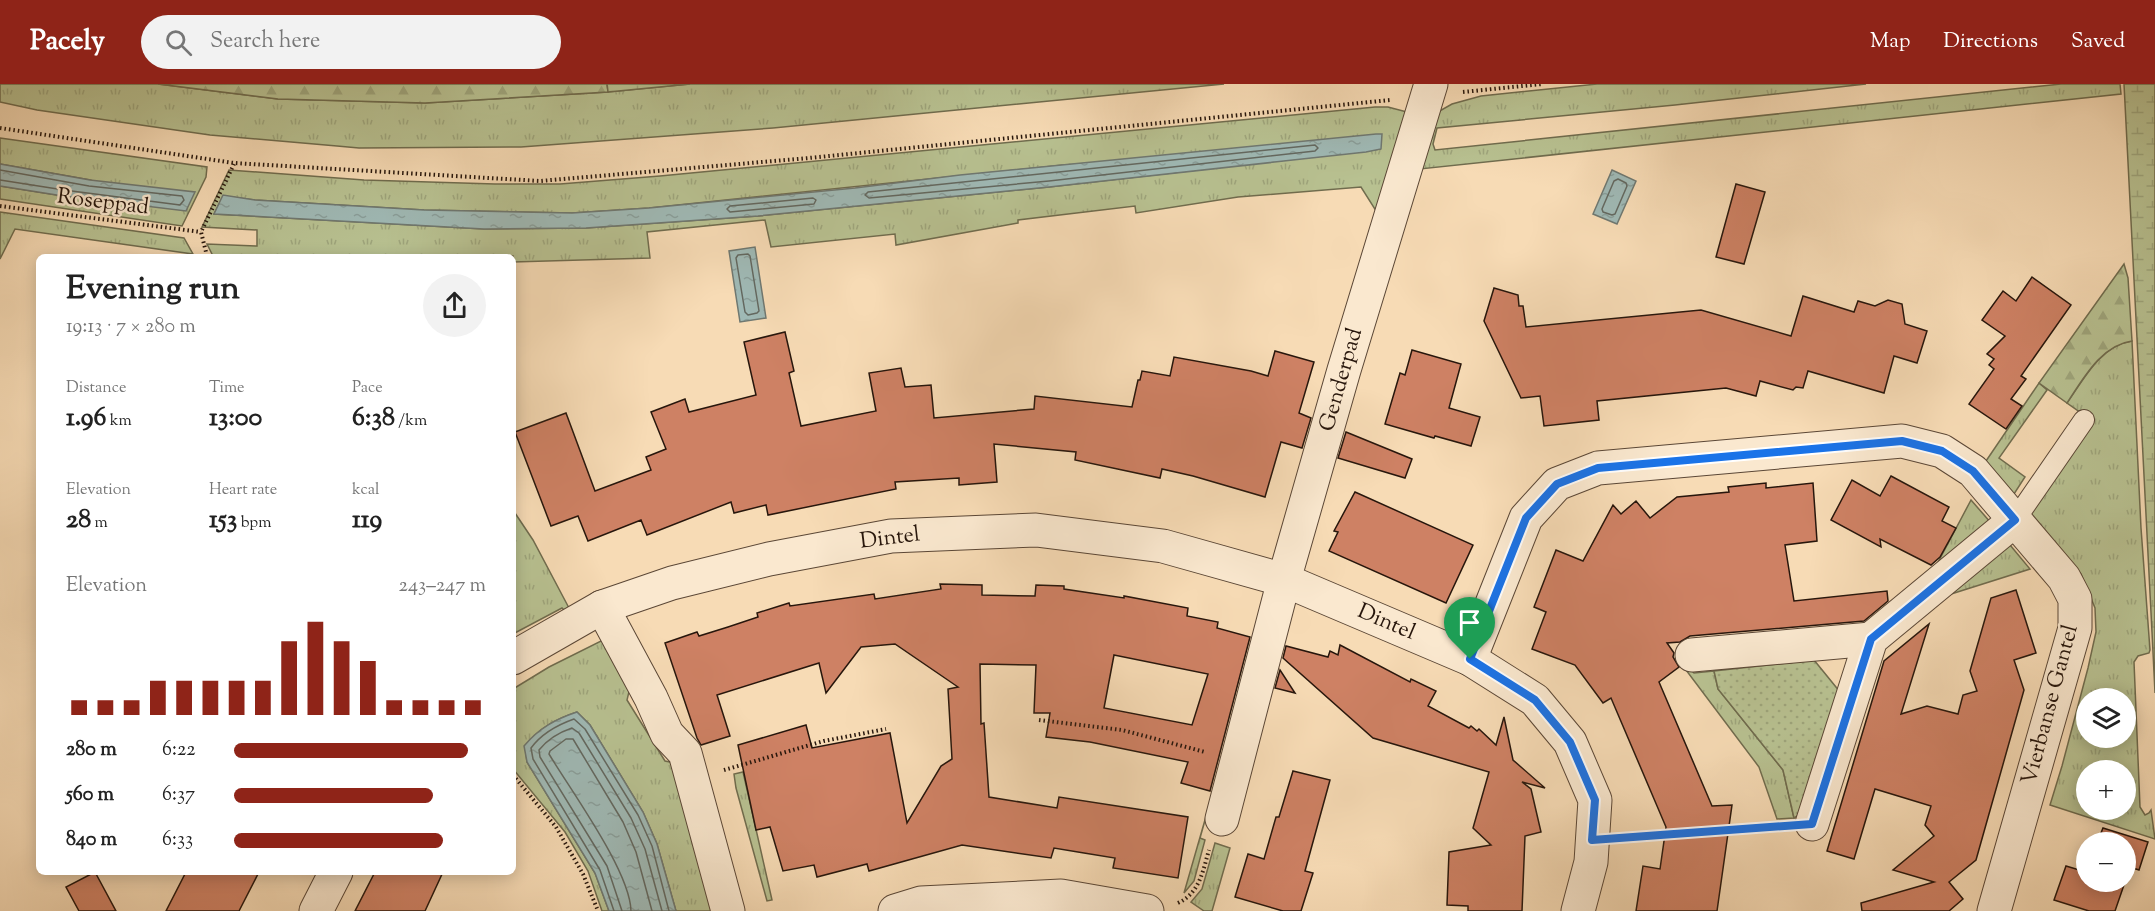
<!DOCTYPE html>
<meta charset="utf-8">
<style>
:root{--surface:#fff;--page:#f2f2f2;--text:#222;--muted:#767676;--accent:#8f2418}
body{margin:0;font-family:"Sorts Mill Goudy",serif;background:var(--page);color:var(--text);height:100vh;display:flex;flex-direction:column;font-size:22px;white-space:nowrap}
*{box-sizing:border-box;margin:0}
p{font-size:20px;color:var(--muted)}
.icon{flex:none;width:33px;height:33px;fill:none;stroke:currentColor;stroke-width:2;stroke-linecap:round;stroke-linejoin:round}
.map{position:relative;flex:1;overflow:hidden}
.drawer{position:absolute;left:36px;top:170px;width:480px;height:621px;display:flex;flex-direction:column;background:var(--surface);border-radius:9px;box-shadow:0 3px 15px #0003}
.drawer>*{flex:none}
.buttons{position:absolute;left:2076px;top:604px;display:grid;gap:12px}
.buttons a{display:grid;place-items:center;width:60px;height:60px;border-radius:50%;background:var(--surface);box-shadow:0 3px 15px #0003;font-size:30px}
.pin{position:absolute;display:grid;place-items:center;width:51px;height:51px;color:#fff;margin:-62px -26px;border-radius:50% 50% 50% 0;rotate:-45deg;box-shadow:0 0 6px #0007}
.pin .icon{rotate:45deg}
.round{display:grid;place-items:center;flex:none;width:63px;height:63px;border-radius:32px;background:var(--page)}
.summary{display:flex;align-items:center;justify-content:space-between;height:102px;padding:0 30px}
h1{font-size:33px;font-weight:800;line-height:45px}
.stats{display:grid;grid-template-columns:repeat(3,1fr);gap:9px;height:102px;padding:6px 30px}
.stats div{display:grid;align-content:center}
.stats b{font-size:26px;font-weight:800}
.stats small{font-size:16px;font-weight:400}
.stats p{font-size:16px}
.chart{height:168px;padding:12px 30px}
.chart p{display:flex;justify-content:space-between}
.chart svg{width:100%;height:108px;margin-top:6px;stroke:var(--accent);stroke-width:6}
ul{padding:0 30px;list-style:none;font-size:20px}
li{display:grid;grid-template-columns:96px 72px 1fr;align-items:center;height:45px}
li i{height:15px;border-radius:8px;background:var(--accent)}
header{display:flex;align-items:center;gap:36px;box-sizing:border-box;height:84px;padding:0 30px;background:var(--accent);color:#fff}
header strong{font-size:28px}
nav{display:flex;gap:33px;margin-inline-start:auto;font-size:21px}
.search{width:420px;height:54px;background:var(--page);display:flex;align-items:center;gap:15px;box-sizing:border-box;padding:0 21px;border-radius:33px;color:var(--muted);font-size:22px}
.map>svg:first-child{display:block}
</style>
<header>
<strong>Pacely</strong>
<div class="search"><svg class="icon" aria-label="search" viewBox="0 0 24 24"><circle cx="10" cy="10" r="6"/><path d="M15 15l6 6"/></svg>Search here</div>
<nav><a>Map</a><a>Directions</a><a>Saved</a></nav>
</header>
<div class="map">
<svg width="2155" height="827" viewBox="0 0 2155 827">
<defs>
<pattern id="grass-tufts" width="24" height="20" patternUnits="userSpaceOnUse" patternTransform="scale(1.5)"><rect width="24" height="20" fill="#b8c191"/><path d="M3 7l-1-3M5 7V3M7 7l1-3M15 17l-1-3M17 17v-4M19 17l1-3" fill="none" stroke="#9ea57c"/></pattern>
<pattern id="forest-firs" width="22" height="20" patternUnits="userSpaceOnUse" patternTransform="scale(1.5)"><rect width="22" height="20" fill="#b8c191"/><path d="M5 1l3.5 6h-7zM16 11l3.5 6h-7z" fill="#9ea57c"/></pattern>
<pattern id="wetland-marsh" width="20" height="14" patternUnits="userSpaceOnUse" patternTransform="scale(1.5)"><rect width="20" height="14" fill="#b8c191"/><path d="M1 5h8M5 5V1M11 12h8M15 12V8" fill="none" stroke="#9ea57c"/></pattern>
<pattern id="park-dots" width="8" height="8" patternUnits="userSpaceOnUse" patternTransform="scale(1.5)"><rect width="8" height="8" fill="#b8c191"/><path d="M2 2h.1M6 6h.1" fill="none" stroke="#9ea57c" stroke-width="1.8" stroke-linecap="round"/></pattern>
<pattern id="water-ripples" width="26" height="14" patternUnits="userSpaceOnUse" patternTransform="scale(1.5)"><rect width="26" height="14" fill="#9fb9b5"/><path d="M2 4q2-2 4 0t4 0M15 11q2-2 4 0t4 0" fill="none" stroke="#899e9a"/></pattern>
</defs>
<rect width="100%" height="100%" fill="#f7dbb5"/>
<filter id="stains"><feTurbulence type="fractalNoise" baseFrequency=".00333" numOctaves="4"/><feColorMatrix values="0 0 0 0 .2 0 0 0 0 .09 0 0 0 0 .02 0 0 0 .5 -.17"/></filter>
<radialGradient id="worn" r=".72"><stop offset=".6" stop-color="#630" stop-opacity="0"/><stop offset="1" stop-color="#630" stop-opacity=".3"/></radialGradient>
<g fill="url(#grass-tufts)" stroke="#706c4e" stroke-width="1.5" fill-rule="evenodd">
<polygon points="0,0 158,0 278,15 425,19 608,8 690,0 1224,0 773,44 521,63 359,64 337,62 210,51 37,26 0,18"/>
<polygon points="1597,0 1866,0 1675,21 1437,44 1433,60 1435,66 2061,0 2120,0 2121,10 1420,85 1436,29 1452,20 1481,12"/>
<path d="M1375 23H1388L1407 28 1378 130 1361 103 1238 113 1136 129 1135 122 1018 136V139L896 161 895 150 771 163 765 136 647 148 650 174 513 178V172H213L207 160 257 162V146L202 143 229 86 364 96 495 100H560L660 92ZM1381 65 1049 103 758 132 586 144 484 145 214 130 223 112 255 116 424 126 572 129 649 124 1063 81Z"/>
<polygon points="0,54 207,83 206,93 182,142 0,115 0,102 63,112 90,96 0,80"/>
<polygon points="0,128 184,154 193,170 15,145 0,175"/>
<path d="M2132 257 2141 444 2150 566 2149 569 2138 572 2134 578 2140 723 2145 731 2149 729 2151 726 2155 755 2050 721 2062 682 2088 584 2096 548 2095 524 2081 490 2027 426 2091 336 2067 319C2084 295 2100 262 2132 257ZM2086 615H2126V654H2086ZM2086 687H2126V726H2086Z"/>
<polygon points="2039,299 2047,306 1999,374 2025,393 2014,410 1986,377"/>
<polygon points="1971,416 1991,439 1935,484"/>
<polygon points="513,426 533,456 569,524 564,526 562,524 513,550"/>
<polygon points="2010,461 2030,485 1948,511"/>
<path d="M601 557 608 559 632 595 627 616 665 677 675 679 716 827H676L657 760 643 728 590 641 577 628C556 635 539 644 525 662L527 678 595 789 609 827H602L588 787 565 748 513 685V605L549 583Z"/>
<polygon points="1686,586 1691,586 1694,589 1714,587 1718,605 1783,686 1794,734 1777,735 1759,683"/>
<polygon points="743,688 772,816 767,817 736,704 734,690"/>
<polygon points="1213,708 1200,754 1205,756 1194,797 1184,809"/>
<polygon points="1215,759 1230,764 1212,827 1204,827 1191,818 1202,805"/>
</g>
<g fill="url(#forest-firs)" stroke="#706c4e" stroke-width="1.5">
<polygon points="158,0 607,0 608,8 425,19 278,15"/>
<path d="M2124 180 2128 194 2132 257C2101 261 2083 295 2067 319L2039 299Z"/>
</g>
<g fill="url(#wetland-marsh)" stroke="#706c4e" stroke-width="1.5">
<polygon points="607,0 690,0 608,8"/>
<polygon points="2124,0 2155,0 2155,609 2152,548"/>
</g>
<polygon fill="url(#park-dots)" stroke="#706c4e" stroke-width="1.5" points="1814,576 1840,608 1799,731 1794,734 1783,686 1718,605 1714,587"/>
<g fill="url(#water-ripples)" stroke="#6f7871" stroke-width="1.5">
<polygon points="1376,50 1382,50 1381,65 1366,68 1049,103 758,132 586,144 484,145 214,130 223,111 255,116 424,126 572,129 649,124 855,104 960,91"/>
<polygon points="0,80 90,96 195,108 186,127 63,112 0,102"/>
<polygon points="1612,86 1636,97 1617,140 1593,130"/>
<polygon points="755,163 766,234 740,238 729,167"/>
<path d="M577 628 590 641 643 728 657 760 676 827H609L595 789 527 678 524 662C539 644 556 635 577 628Z"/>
</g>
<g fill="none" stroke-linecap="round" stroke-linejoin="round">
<g stroke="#636860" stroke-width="1.5">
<polygon points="1315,61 1318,64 1315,67 1049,97 869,114 865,111 868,108"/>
<polyline points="0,86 89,102 182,112 184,116 180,121 64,106 0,96"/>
<polygon points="1618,95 1626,99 1627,102 1615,130 1612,131 1603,128 1602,125 1614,97"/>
<polygon points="813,114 816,116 814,120 730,128 727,125 730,122"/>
<polygon points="748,170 750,172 759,227 757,229 748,231 745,228 736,174 738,171"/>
<path d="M614 827 600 786 533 675 531 664C542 649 557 641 574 635L585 645 638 731 652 762 669 827"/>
<path d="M622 827 607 782 540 673 539 666C547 656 560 648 572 644L579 649 631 734 645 765 662 827"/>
<path d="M631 827C630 787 571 707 549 670L550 667 566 655H573L623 738 636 768 652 827"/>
</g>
</g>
<g fill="#ce8164" stroke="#27160c" stroke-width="1.5" fill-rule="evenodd">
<polygon points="1736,100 1765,108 1744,180 1716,173"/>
<polygon points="2032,193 2071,221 2021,292 2026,295 2011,315 2022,322 2006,345 1969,320 1994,285 1989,281 1994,275 1987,270 2005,252 1982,236 2003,207 2016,217"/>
<polygon points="1494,204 1518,211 1519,222 1523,222 1526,243 1701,226 1791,252 1803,212 1854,228 1858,217 1875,222 1888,216 1902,220 1905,240 1927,247 1917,279 1894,272 1884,309 1808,287 1803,304 1796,303 1793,306 1760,297 1756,312 1726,304 1597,317 1599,336 1544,342 1540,312 1521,314 1484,237"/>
<polygon points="785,248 794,287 789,289 801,342 876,327 869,289 901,284 905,303 931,301 934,334 1034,325 1035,312 1132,323 1138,296 1140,296 1142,287 1170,292 1174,273 1251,287 1268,292 1275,267 1314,278 1299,329 1311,334 1302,364 1281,358 1265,413 1193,392 1162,385 1160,394 1075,376 1076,368 994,360 997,398 959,401 959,394 895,398 896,405 768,431 766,421 734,429 731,418 647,451 641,436 588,457 578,432 551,442 515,348 566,329 595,407 651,386 646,373 666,365 651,328 685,315 689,328 756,311 744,258"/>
<polygon points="1412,266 1461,280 1449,324 1480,333 1471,362 1435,352 1434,354 1385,340 1400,289 1405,291"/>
<polygon points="1346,348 1412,375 1405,394 1338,374"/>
<polygon points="1891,392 1949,423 1942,437 1956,444 1940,473 1931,481 1880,455 1881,463 1831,436 1852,396 1880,412"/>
<polygon points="1766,399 1766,404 1813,399 1817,457 1785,461 1794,517 1887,507 1888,517 1864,537 1690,552 1680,558 1667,559 1674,569 1673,573 1679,583 1659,598 1712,722 1732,721 1717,827 1636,827 1643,782 1660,785 1666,743 1611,614 1603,619 1575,581 1532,565 1546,528 1534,523 1556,466 1583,477 1613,421 1621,430 1636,417 1650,434 1677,413 1729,408 1728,403"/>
<polygon points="1355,408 1473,461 1446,519 1329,467 1338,448 1334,447"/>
<path d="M940 500 982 501V511L1035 512 1036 501 1064 502V505L1124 514V512L1188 524 1187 532 1218 538 1217 544 1250 553 1210 707 1181 699 1188 678 1090 658 1046 653 1050 629H1034L1036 581 980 580 981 640 984 639 989 713 1057 724 1059 713 1188 733 1178 794 1113 784 1115 774 1084 769 1054 764 1051 774 962 761 869 787 867 780 817 793 814 781 783 787 770 743 756 746 738 661 806 641 812 664 890 649 907 739 941 682 952 675 948 605 958 603 895 560 861 563 826 609 819 579 717 611 730 652 701 661 697 654 665 559 697 548 699 552 728 543 758 533 757 529 789 519 790 522 874 510 875 515 941 505ZM1114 571 1208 590 1192 641 1104 624Z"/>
<polygon points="2016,506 2036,569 2014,576 2024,606 1976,776 1949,798 1963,815 1949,827 1862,827 1861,819 1934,798 1893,786 1934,752 1925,741 1931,722 1875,705 1854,775 1827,767 1884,577 1929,540 1901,630 1927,622 1958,630 1963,611 1977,607 1970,587 1991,514"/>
<polygon points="1340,561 1410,598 1411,595 1436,607 1428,622 1469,644 1471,642 1477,647 1479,645 1496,661 1504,633 1513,676 1545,704 1522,698 1531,705 1541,748 1525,752 1522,827 1468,827 1468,822 1447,821 1449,768 1491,761 1473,744 1489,688 1373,654 1283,574 1286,562 1328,573 1330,567 1338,571"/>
<polygon points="1280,586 1295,609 1275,604"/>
<polygon points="1293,687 1330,696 1305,787 1313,789 1301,827 1283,827 1235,813 1248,770 1264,775 1276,733 1279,733"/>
<polygon points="2103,744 2148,758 2139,786 2130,783 2126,796 2126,759 2097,759"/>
<polygon points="2066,782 2086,788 2086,786 2086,798 2125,798 2115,827 2089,827 2054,816"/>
<polygon points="95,788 116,827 79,827 66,803"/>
<polygon points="186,788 259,788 239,827 166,827"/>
<polygon points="375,788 443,788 425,827 355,827"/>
</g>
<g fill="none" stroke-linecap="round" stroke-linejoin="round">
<g stroke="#5b4736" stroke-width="22">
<polyline id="lane" points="2015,436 2084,336"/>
</g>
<g stroke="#5b4736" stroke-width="35">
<g id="street">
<polyline points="602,523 651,614 667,650 685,669 728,827"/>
<polyline points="1692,571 1871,555"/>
<polyline points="513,574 602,523 672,499 769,475 891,452 1036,446 1163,462 1284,496 1470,575 1535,616 1570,658 1595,716 1591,778 1578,827"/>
<polyline points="1470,575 1526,434 1557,400 1598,384 1902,357 1942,367 1973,387 2064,494 2075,515 2075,544 1994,827"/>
<polyline points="1222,735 1284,496 1344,286 1431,0"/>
<polyline points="1812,740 1871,555 2015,436"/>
<polyline points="316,827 336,788"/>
<polyline points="895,827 921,819 1061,812 1147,827"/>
</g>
</g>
<g stroke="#27160c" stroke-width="4" stroke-dasharray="1.5 3" stroke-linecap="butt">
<polyline points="1463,8 1542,0"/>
<polyline points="0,44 234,79 540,97 809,74 1390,16"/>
<polyline points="0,122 201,148"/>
<polyline points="207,172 201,148 234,80"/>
<polyline points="1039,636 1122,646 1205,668"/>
<polyline points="724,686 824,657 886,645"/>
<polyline points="513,691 556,743 583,790 598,827"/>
<polyline points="1626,753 1780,742"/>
<path d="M1178 819C1200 809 1203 786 1209 766"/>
</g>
<use href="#lane" stroke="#fae8cf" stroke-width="20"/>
<use href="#street" stroke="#fae8cf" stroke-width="33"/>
</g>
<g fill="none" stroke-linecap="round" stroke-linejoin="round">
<g stroke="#fff" stroke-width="12">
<polygon id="route" points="1902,357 1942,367 1973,387 2015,436 1871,555 1812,740 1592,756 1595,716 1570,658 1535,616 1470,575 1526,434 1557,400 1598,384"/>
</g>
<use href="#route" stroke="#1a73e8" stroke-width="8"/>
</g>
<g text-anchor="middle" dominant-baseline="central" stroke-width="5" stroke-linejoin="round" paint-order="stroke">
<g font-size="22" fill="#27160c" stroke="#fae8cf">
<text transform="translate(103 119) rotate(7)">Roseppad</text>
<text transform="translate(1342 296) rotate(-74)">Genderpad</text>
<text transform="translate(890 455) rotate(-7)">Dintel</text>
<text transform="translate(1386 539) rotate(23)">Dintel</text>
<text transform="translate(2051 621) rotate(-75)">Vierbanse Gantel</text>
</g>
</g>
<rect width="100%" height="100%" filter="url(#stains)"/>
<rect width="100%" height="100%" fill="url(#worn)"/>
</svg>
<div class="buttons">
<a><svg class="icon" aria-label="layers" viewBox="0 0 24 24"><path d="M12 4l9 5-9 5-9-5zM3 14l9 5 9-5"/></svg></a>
<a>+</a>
<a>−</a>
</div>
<div class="pin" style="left:1470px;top:575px;background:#1e9e55"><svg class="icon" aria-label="arrive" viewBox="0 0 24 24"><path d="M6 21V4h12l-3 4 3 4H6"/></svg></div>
<section class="drawer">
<div class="summary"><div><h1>Evening run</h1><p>19:13 · 7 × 280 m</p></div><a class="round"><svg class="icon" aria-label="share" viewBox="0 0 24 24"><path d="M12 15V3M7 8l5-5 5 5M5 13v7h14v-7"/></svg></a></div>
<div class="stats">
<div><p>Distance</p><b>1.96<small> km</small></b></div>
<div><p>Time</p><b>13:00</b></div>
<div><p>Pace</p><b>6:38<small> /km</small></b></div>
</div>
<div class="stats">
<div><p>Elevation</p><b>28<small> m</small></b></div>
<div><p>Heart rate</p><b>153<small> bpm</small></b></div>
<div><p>kcal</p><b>119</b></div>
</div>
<div class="chart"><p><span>Elevation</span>243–247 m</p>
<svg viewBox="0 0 160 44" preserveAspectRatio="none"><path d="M5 44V38M15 44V38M25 44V38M35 44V30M45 44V30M55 44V30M65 44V30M75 44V30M85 44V14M95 44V6M105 44V14M115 44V22M125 44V38M135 44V38M145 44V38M155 44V38"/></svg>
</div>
<ul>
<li><b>280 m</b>6:22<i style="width:93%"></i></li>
<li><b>560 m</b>6:37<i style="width:79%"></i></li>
<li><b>840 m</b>6:33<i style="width:83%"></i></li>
</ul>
</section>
</div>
